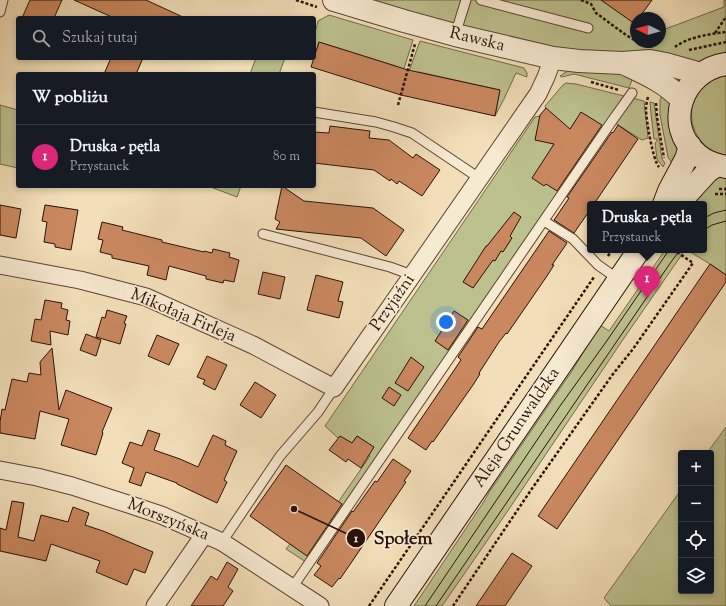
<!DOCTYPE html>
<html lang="pl">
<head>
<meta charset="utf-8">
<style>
	:root { --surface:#171b24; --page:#242831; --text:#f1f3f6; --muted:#9ea1a6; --line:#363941; --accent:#db2777 }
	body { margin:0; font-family:"Sorts Mill Goudy",serif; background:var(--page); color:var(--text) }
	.controls { position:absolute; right:12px; bottom:12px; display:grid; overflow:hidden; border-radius:4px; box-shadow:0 2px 6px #0003 }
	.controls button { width:36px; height:36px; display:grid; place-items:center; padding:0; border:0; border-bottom:1px solid var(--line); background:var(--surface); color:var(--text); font:20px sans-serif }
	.compass { position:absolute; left:630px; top:12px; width:36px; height:36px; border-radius:50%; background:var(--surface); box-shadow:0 2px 6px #0003; rotate:275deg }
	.you { position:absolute; left:446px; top:322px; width:14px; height:14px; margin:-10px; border:3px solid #fff; border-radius:50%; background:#1a73e8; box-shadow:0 0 0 6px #1a73e833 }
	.badge { display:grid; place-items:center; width:26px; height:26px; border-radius:50%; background:var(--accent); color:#fff; font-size:13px; font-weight:700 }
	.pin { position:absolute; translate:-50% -33px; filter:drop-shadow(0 1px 2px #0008) }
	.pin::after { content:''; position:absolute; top:21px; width:14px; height:12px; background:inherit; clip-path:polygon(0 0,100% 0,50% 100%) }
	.popup { position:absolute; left:587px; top:201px; width:120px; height:52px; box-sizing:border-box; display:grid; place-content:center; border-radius:4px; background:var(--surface); filter:drop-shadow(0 1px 3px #0005); font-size:13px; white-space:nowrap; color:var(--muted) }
	.popup b { font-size:15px; color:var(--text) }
	.popup::after { content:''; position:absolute; left:50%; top:100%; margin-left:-8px; border:8px solid transparent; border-top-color:var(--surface) }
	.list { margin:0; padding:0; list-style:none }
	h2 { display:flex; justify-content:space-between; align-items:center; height:52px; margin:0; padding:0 16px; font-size:17px }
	h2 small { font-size:13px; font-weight:400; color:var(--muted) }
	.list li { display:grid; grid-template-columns:26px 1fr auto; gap:12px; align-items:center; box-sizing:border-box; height:64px; padding:0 16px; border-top:1px solid var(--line) }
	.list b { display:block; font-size:15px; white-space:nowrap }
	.list p { margin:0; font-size:13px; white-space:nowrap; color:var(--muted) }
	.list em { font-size:13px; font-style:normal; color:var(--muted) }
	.icon { flex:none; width:22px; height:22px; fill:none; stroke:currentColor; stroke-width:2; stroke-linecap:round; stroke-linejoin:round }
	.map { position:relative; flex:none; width:726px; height:606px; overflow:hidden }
	.search { position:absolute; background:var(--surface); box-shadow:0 2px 6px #0003; left:16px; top:16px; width:300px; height:44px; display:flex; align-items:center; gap:10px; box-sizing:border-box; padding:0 14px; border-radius:4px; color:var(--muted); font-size:15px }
	.panel { position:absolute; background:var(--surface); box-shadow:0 2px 6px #0003; left:16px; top:72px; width:300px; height:116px; border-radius:4px }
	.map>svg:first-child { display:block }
	.green { fill:#bcc18e; stroke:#73694a }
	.building { fill:#ca885f; stroke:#2a1107 }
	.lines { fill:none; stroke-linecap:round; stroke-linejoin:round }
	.service-casing { stroke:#5c4434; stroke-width:11 }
	.minor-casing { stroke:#5c4434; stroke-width:19 }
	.tertiary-casing { stroke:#5c4434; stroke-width:24 }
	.secondary-casing { stroke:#2a1107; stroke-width:24 }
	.path { stroke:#2a1107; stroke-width:2.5; stroke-dasharray:3 2; stroke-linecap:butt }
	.service { stroke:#f7ead2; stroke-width:9 }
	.minor { stroke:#f7ead2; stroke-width:17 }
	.tertiary { stroke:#f7ead2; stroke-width:22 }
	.secondary { stroke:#f7ead2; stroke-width:22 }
	.tram { stroke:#2a1107; stroke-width:1 }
	.labels { text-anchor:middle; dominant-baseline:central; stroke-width:3.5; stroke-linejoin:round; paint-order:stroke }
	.street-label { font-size:17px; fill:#2a1107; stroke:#f7ead2 }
	.leader { fill:none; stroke:#2a1107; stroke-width:1.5 }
	.callout-dot { fill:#2a1107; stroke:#f7ead2; stroke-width:1.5 }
	.mark-label { font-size:12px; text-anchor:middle; font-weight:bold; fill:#fff }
	.callout-label { font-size:18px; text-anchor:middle; font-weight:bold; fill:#2a1107; stroke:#f7ead2; stroke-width:3.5; stroke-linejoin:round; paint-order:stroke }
</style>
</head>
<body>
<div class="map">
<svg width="726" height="606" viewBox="0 0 726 606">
	<rect width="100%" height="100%" fill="#f2dfb9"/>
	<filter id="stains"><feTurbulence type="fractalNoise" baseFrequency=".005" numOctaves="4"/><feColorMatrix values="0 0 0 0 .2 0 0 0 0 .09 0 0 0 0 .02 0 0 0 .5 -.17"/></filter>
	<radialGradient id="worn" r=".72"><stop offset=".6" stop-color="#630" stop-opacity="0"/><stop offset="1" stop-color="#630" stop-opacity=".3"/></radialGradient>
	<!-- green -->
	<g class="green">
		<path d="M366 0H601L636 24V42H660V31L724 7V0H726V57L701 63 542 47Z"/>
		<path d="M329 15 413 40 401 78 399 67 319 42 316 52C311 43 316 30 318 21Z"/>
		<path d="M420 41 524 68 527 73V77L516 73 504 99 495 116 500 90 419 72 408 74Z"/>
		<path d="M256 58H285L279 74H250Z"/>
		<path d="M568 71H603L632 76V80L629 88 574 74 562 77 560 76 563 74Z"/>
		<path d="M723 76H726V155C692 150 679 106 706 84 711 80 717 78 723 76Z"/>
		<path d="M566 83 576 84 644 101 648 138 642 140 612 121 309 564 286 549 290 544 303 553 370 456 367 454 372 446 357 436 352 443 340 436 338 438 325 426 535 117 540 116 546 109 545 106 563 85Z"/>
		<path d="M664 91 671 102 679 149 672 163 668 157 660 115V100Z"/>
		<path d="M650 102 654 103 662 159 665 163 663 167 657 159 655 143 657 141V139H654L651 114Z"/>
		<path d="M0 105 18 110V168L0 164Z"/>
		<path d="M726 174V275L710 264 687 250H704V204H686L705 181Z"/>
		<path d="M208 186H241L237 197Z"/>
		<path d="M665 250H685L622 341 507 512 442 606H414L483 503 490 491 572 371 600 325 609 331Z"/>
		<path d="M726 427V606H611L604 598 681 490V591H711V453H707Z"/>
	</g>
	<!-- building -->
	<g class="building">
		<path d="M30 0H62L54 18H22Z"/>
		<path d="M74 0H146L185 18H114Z"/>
		<path d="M601 0H652L639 18H636L635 24Z"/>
		<path d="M319 42 408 70 500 90 495 116 401 95 311 67Z"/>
		<path d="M111 58H143L136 74H104Z"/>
		<path d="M546 108 570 129 581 112 602 125 557 191 546 184 544 186 532 178 554 144 535 140 540 115Z"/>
		<path d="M618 125 638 139 594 204H590V210L574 233 554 220 569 198 567 197 612 132 613 133Z"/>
		<path d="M330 126 370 131 369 138 389 140 413 158 416 154 440 170 422 196 399 181 397 184 391 179 390 181 374 170 314 163V132L329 133Z"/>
		<path d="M282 186 304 201 373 208 404 230 386 256 361 238 276 229 280 222 275 219Z"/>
		<path d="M0 205 21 209 16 238 0 235Z"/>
		<path d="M45 205 78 210 71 250 55 247V244L44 242 47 222 42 221Z"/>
		<path d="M514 212 521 217 510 236 512 238 503 252 501 251 495 261 493 260 473 288 463 282 486 246H487Z"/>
		<path d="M102 222 123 227 122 230 162 240V242L204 252V251L212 253 213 249 230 253 229 257 239 260 234 282 224 280 223 283 206 279V276L169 266 166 280 147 275 149 266 112 258V255L100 252 103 240 98 239Z"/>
		<path d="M549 231 567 243 552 265H554L547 276 507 334 506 333 499 342 479 373 480 374 473 385 433 442 432 441 426 450 408 438 461 360 458 357 478 327 482 329Z"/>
		<path d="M710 264 726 275V282L557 529 538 516Z"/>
		<path d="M263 272 285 277 280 299 258 294Z"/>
		<path d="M316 275 343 282 338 301 343 302 339 318 307 310Z"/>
		<path d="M45 300 62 303 61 308 68 310 66 320 70 321 68 335 50 331 51 345 31 341 35 319 41 320Z"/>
		<path d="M107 310 127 316 124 323 126 324 120 344 96 337 102 317 105 318Z"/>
		<path d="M454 311 468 320 448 350 435 341Z"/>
		<path d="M86 334 101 340 96 356 80 350Z"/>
		<path d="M157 335 179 344 169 365 148 356Z"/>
		<path d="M52 348 59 410 66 390 112 408 102 432 103 433 96 455 61 445 69 419 40 411 35 439 0 433V422L2 409 5 410 12 379 27 382 29 373 41 375 40 362Z"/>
		<path d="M207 356 227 365 215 390 203 384 205 380 197 377Z"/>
		<path d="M411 357 424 367 408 391 395 383Z"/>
		<path d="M255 382 276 395 261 418 240 405Z"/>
		<path d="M389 387 401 395 394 406 382 398Z"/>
		<path d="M148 430 160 434 154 450 180 459 198 467 213 435 226 441 225 445 237 451 224 480 227 482 217 503 177 484V483L146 472 141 486 129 482 134 468 122 463 130 442 142 446Z"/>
		<path d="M340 436 352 443 357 436 374 447 361 468 348 459 346 462 329 450Z"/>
		<path d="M393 459 411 471 404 481 406 482 351 563 340 579 339 578 332 587 314 575 321 566 317 563 352 511 353 512 375 481 377 482Z"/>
		<path d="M286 465 342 504 307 556 250 516Z"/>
		<path d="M12 501 24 503 18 537 34 541 41 515 68 522 73 507 89 513 85 525 103 531 153 552 145 573 134 569 127 585 96 572 100 561 51 544 46 561 0 551V528L6 530Z"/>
		<path d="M512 553 532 566 505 606H476Z"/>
		<path d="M227 562 238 569 228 587 233 591 223 606H191L211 576 217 580Z"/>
	</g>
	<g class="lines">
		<defs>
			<g id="service">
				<path d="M481 0 588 28"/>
				<path d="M0 12 3 0"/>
				<path d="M455 35 466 0"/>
				<path d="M314 112 376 122 394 127 412 133 479 178"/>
				<path d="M544 221 573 239 598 265 618 279"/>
				<path d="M263 234 390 267 412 275"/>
				<path d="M222 542 280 456 318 412 334 388"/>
				<path d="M292 588 612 121 632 93"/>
			</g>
			<g id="minor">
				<path d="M0 265 80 280 146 297 253 345 334 388 538 94 546 77 553 58"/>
				<path d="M0 470 37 477 72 486 128 504 161 515 222 542 320 606"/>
				<path d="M155 606 204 535"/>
			</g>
			<g id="tertiary">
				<path d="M334 0 404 21 455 35 553 58 579 61 622 63 650 61 666 64 701 74"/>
				<path d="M623 63C644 73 666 82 682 100"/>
			</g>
			<g id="secondary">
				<path d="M726 64C682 70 662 126 698 155 706 162 716 165 726 167"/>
				<path d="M664 204 669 191 686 159 690 146"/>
				<path d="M678 204 708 171 717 165"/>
				<path d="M396 606 639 250"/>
			</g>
		</defs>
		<!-- service casing -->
		<use href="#service" class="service-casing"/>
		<!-- minor casing -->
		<use href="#minor" class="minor-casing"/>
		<!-- tertiary casing -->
		<use href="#tertiary" class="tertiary-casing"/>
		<!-- secondary casing -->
		<use href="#secondary" class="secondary-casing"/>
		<!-- path -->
		<g class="path">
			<path d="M296 0 317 7"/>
			<path d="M581 0 591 4 596 13 626 35 636 41"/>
			<path d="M715 33 726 17"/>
			<path d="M675 47C688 37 710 34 726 32"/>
			<path d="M689 50 726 42"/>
			<path d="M591 82 619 90"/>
			<path d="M648 97C647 101 646 105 646 109 646 119 653 161 659 167"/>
			<path d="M656 103 657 117 664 158"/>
			<path d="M398 105 415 44"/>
			<path d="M719 189H726"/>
			<path d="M715 194H726"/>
			<path d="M608 256 612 250"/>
			<path d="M369 606 594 277"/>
			<path d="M453 606 531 490 613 374 633 349 693 263 674 250"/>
		</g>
		<!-- service -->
		<use href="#service" class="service"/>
		<!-- minor -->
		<use href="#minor" class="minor"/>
		<!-- tertiary -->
		<use href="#tertiary" class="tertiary"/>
		<!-- secondary -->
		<use href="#secondary" class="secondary"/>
		<!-- tram -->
		<g class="tram">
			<path d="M704 218 714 213 726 210"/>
			<path d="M704 230 712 225 726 221"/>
			<path d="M425 606 560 406 606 342 669 250"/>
			<path d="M436 606 671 262 680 250"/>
		</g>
	</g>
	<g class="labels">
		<!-- street labels -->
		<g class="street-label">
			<text transform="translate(477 40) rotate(14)">Rawska</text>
			<text transform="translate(393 303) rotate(-55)">Przyjaźni</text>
			<text transform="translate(183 316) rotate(23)">Mikołaja Firleja</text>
			<text transform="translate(517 428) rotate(-56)">Aleja Grunwaldzka</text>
			<text transform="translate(168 520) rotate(22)">Morszyńska</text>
		</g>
	</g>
	<!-- callouts -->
	<path class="leader" d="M294 509L356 538"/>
	<g class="callout-dot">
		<circle cx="294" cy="509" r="4"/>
		<circle cx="356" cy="538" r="10"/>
	</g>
	<g class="mark-label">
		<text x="356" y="542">1</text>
	</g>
	<g class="callout-label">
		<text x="403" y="544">Społem</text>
	</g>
	<rect width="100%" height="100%" filter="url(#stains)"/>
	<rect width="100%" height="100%" fill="url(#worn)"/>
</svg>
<div class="controls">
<button>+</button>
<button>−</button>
<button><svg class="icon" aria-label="locate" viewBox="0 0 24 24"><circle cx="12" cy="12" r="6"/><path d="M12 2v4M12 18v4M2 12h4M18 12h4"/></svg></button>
<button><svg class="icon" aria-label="layers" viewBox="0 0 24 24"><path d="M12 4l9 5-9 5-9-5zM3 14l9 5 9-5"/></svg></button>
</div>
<svg class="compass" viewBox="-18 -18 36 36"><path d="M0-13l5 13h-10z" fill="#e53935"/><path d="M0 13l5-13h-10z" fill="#9ea1a6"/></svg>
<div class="you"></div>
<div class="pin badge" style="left:647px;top:299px">1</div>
<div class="popup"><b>Druska - pętla</b>Przystanek</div>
<div class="search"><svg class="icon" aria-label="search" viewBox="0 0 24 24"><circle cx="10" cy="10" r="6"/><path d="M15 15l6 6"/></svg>Szukaj tutaj</div>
<section class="panel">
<h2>W pobliżu<small></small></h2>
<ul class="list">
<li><span class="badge">1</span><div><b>Druska - pętla</b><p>Przystanek</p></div><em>80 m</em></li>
</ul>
</section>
</div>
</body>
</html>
